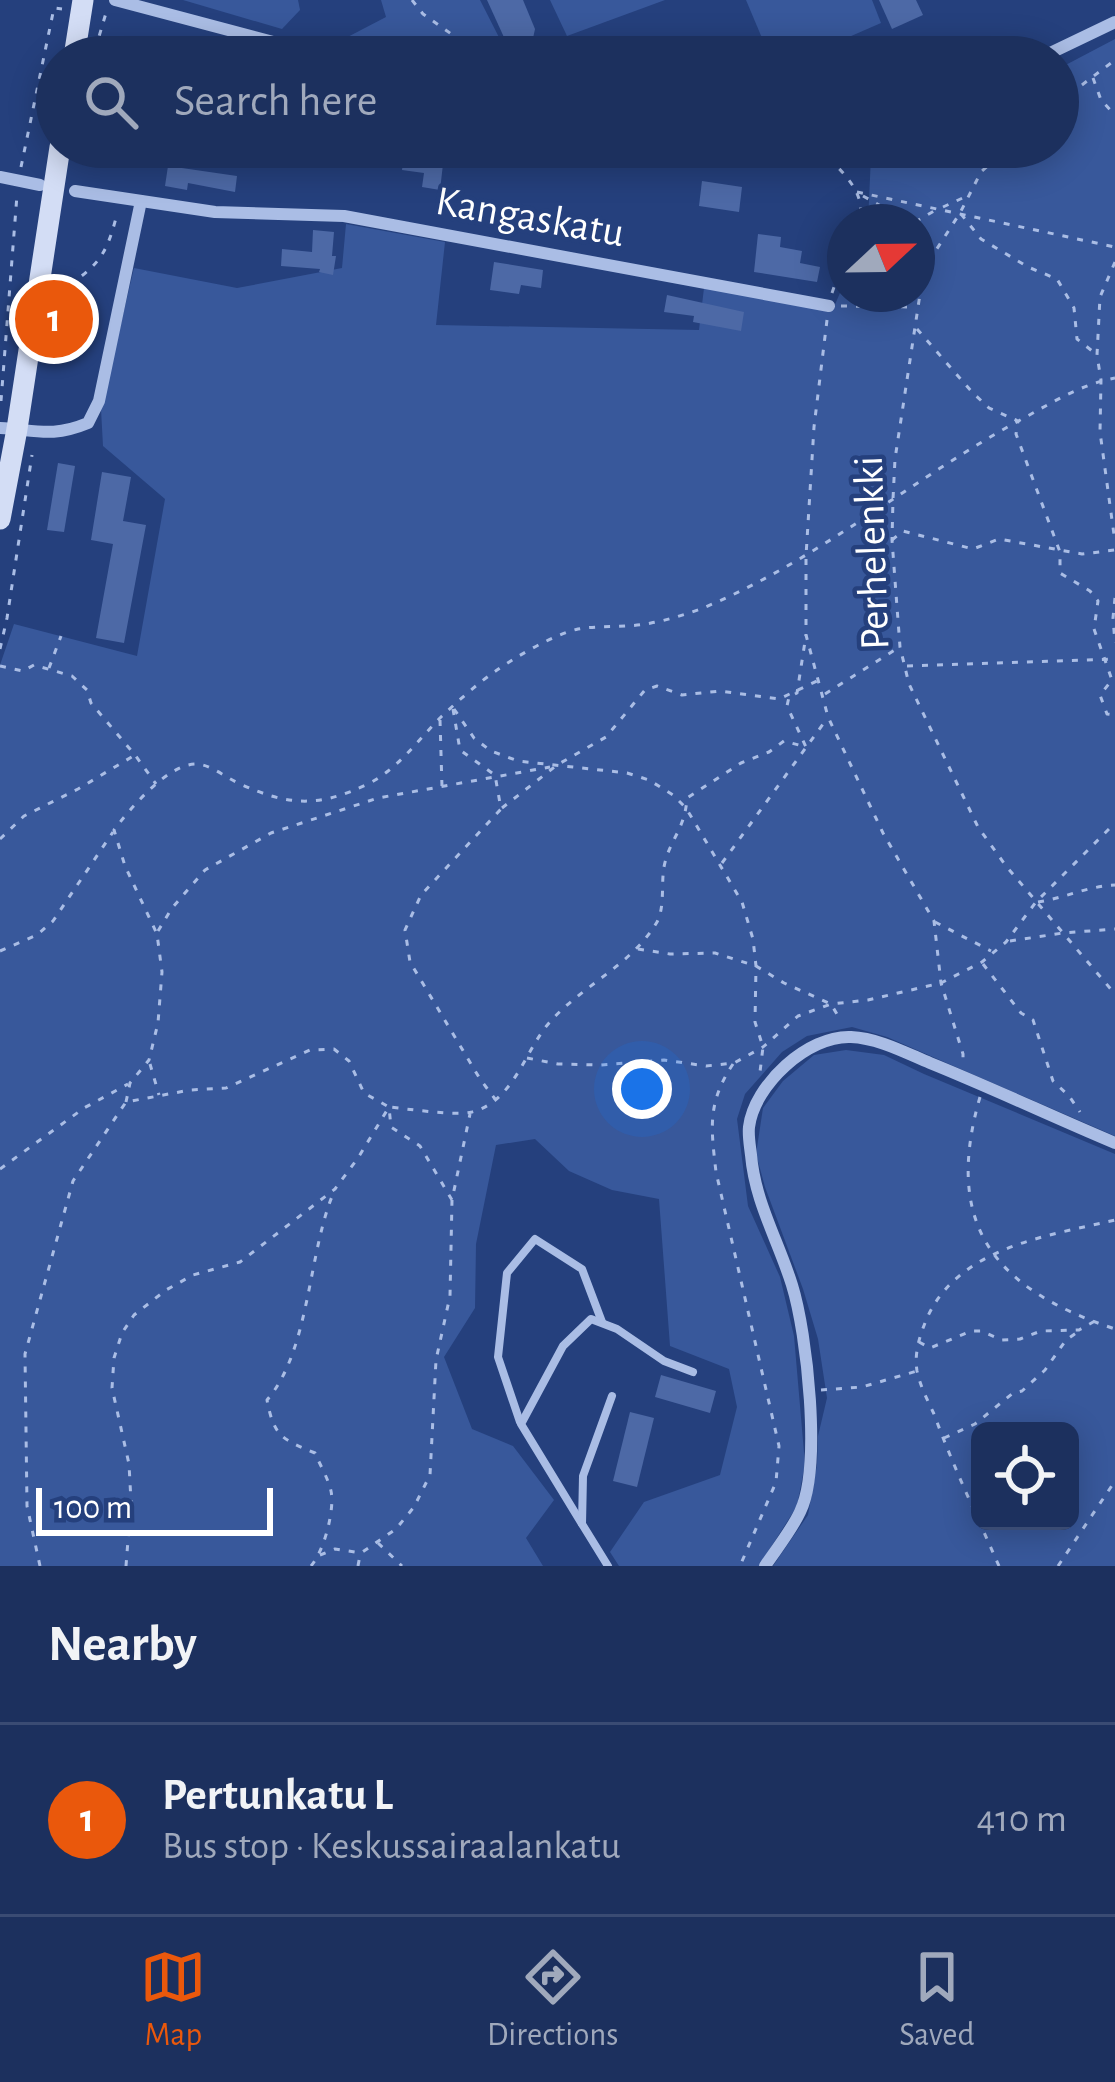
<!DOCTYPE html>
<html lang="en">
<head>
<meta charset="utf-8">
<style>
	:root { --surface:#1c305e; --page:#293c67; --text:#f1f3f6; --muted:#a0a9bc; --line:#3a4b73; --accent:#ea580c }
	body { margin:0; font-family:"Alegreya Sans",sans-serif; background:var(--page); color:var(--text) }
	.controls { position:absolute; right:36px; bottom:36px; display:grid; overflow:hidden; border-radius:18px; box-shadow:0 6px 30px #0003 }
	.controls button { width:108px; height:108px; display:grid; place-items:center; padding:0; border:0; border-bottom:3px solid var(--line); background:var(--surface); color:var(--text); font:60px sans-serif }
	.compass { position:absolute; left:827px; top:204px; width:108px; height:108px; border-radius:50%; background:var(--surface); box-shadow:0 6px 30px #0003; rotate:68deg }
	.scale { position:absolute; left:36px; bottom:30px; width:237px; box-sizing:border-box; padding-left:12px; border:6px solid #fff; border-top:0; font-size:33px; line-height:42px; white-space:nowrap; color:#fff; -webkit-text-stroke:9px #25407d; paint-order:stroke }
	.you { position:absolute; left:642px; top:1089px; width:42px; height:42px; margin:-30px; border:9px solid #fff; border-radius:50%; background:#1a73e8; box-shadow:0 0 0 18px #1a73e833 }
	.badge { display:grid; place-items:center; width:78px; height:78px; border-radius:50%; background:var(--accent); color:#fff; font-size:39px; font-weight:700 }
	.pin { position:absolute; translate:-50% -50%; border:6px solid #fff; box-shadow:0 3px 12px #0006 }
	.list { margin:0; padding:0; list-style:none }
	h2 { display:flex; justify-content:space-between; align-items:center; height:156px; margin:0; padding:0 48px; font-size:51px }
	h2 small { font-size:39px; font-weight:400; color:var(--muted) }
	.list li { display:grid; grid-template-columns:78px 1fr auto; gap:36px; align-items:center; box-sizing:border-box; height:192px; padding:0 48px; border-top:3px solid var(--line) }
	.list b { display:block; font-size:45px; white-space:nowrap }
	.list p { margin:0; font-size:39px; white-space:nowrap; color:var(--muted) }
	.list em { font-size:39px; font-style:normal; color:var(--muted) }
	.icon { flex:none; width:66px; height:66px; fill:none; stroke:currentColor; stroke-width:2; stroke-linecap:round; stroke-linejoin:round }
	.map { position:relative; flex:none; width:1115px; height:1566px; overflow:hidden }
	.search { position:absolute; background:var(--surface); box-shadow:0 6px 30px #0003; left:36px; right:36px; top:36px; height:132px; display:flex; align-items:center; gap:30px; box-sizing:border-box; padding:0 42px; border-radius:66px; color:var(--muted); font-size:45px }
	.sheet { height:348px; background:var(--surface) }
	nav { display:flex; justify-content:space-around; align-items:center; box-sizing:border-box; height:168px; border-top:3px solid var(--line); background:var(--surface); font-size:33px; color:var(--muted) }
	nav a { display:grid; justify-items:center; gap:6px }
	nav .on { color:var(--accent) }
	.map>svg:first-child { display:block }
	.green { fill:#38589b; fill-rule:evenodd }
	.building { fill:#4d69a6 }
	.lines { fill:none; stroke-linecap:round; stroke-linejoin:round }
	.path { stroke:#aabde5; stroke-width:3; stroke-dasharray:6 9; stroke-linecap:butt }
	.lane { stroke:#aabde5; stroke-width:8 }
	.street { stroke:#aabde5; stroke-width:12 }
	.secondary { stroke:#d3ddf5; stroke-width:21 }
	.labels { text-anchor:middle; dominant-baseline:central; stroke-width:9; stroke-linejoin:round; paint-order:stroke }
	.street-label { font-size:42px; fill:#fff; stroke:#25407d }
</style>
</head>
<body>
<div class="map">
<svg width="1115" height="1566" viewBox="0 0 1115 1566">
	<rect width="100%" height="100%" fill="#25407d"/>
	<!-- green -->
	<g class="green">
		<path d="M183 0H298L300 10 282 29Z"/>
		<path d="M381 0H480L509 57H372L337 52 338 42 386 17Z"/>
		<path d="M550 0H665L567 36Z"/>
		<path d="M746 0H872L881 23 803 57H770Z"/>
		<path d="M1115 39V1136L887 1037 852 1027 807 1036 782 1052 745 1094 737 1119 748 1206 780 1277 794 1336 805 1464 797 1506 759 1566H619L610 1552 644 1502 720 1475 737 1407 729 1369 670 1346 659 1199 612 1190 569 1171 535 1139 496 1145 476 1244 475 1308 444 1357 472 1429 513 1446 554 1500 526 1538 543 1566H0V665L14 624 137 656 165 499 103 446 101 409 134 268 237 288 342 268 346 224 445 242 436 325 699 330 704 288 834 307 845 281V294H917V222H868L871 156 892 147H1058V69Z"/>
		<path d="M846 1050 884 1055 924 1074 1115 1154V1566H773L808 1515 817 1465 818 1436 827 1398 818 1339 803 1289 765 1187 756 1154 763 1108 783 1081 814 1055ZM980 1431H1070V1521H980Z"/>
	</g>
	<!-- building -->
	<g class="building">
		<path d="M487 0H523L535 29 529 57H513Z"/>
		<path d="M879 0H916L923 15 892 29Z"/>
		<path d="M405 147H445L440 190 422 187 424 173 402 170Z"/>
		<path d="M168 166 237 176 235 192 188 183 187 190 165 186Z"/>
		<path d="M702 181 742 187 739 212 699 206Z"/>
		<path d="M313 230 334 232 332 256H336L333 275 319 272 320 269 281 266 282 249 312 252Z"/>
		<path d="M758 234 781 237 780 247 802 251 800 263 820 267 817 282 754 272Z"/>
		<path d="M494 262 543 270 541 288 521 285 519 294 490 290Z"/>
		<path d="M667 295 744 312 741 331 693 322 694 316 664 312Z"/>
		<path d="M58 463 75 466 64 532 47 530Z"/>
		<path d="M102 472 131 477 123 521 146 525 124 643 96 638 113 544 91 540Z"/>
		<path d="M661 1375 716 1391 710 1413 655 1397Z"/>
		<path d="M630 1412 654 1418 637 1487 613 1481Z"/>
	</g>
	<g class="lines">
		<!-- path -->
		<g class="path">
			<path d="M412 0 423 14 484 57"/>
			<path d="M95 50 106 13"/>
			<path d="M342 51 365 57"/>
			<path d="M1093 78 1101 100 1115 115"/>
			<path d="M1058 103 1115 60"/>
			<path d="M1009 147 981 172 960 213 929 261 922 281 895 459 893 499 892 540 900 647 909 684 978 827 1006 866 1115 994"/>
			<path d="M829 158C846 176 867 195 859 222"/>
			<path d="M21 167 54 8 62 9"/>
			<path d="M857 192 1115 247"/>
			<path d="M863 196 890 211 901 222"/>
			<path d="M943 207 967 196"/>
			<path d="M961 214 981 239 1028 267 1057 279 1074 308 1077 339 1096 354"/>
			<path d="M915 222 934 211"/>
			<path d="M917 237 929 261"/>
			<path d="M1115 262 1100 297 1097 355 1101 380 1100 432 1115 542"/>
			<path d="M832 293 845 255"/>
			<path d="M58 294C96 265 105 262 117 214"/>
			<path d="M841 306 916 307"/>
			<path d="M827 320 814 427 806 556V635L828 717 883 833 934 921 941 983 963 1054V1063"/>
			<path d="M917 329 972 392 989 408 1018 421 1016 434 1060 552V573L1090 591 1098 601 1094 629 1112 680 1100 695 1107 714 1115 715"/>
			<path d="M1 401 17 195"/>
			<path d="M892 540 903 531 973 549 999 539 1082 554 1115 550"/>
			<path d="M1115 598 1113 618 1115 643"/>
			<path d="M0 649 7 618 32 455"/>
			<path d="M0 666 23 671 34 665 72 676 87 690 91 703 135 755 156 784"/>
			<path d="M907 666 1115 659"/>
			<path d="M49 668 61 636"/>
			<path d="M825 694 898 648"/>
			<path d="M453 709 460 750 495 775 501 809 421 895 405 930 410 962 480 1079 495 1099"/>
			<path d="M454 709 474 738 491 751 518 761 627 773 649 780 673 795 686 808 742 902 753 939 756 966 755 1022 763 1047 760 1072"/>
			<path d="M440 720 442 787"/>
			<path d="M502 808 557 765 606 737 645 690 657 686 682 695 720 691 779 699 817 681"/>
			<path d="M0 839 24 816 78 789 135 755"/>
			<path d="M722 863 826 720"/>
			<path d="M1038 902C1065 898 1088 886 1115 885"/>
			<path d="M935 922 991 951"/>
			<path d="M158 931 172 908 205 870 271 833 378 798 550 767"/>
			<path d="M1010 941 1063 933 1115 929"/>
			<path d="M638 949 670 954 715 953 756 966 784 983 831 1004 841 1021"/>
			<path d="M0 951 37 935 53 921 113 832"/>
			<path d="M983 964 1021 1013 1033 1020 1053 1081 1069 1096 1080 1112"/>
			<path d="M527 1058 558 1064 600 1065 664 1060 706 1066 734 1063 763 1047 798 1016 831 1004 868 1000 941 983 982 962 1006 942 1036 902 1115 823"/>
			<path d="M150 1064 159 1095"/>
			<path d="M733 1064C707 1103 711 1128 716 1172L779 1446 776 1482 740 1566"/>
			<path d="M980 1097C943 1225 994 1289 1115 1329"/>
			<path d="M126 1102 130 1083 149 1060 158 1023 162 972 157 934 125 866 114 830C130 809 168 763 197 764 211 765 225 777 238 783 288 806 318 808 368 784 399 768 417 741 441 717 458 701 478 683 497 670 517 656 555 634 578 629 602 625 627 628 651 623 668 620 687 614 703 608 819 560 914 477 1024 418 1053 402 1082 384 1115 378"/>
			<path d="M0 1169 84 1108 128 1084"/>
			<path d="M919 1342 930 1348 971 1331H981L1002 1340 1020 1339 1041 1331 1079 1330 1095 1321"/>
			<path d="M821 1390 862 1387 917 1371"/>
			<path d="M944 1438 975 1424 1013 1393 1022 1391 1045 1370 1066 1340 1079 1331"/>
			<path d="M378 1543 402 1566"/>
			<path d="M320 1555 335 1549 361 1553 396 1529 414 1507 430 1475 436 1360 450 1296 452 1200 470 1114"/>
			<path d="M40 1566 27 1506 25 1354 73 1181 126 1102 190 1090 226 1088 310 1050 334 1049 349 1061 364 1093 389 1107 391 1127 420 1146 452 1200"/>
			<path d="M126 1566 131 1501 129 1464 112 1388 114 1358 122 1333 134 1315 166 1290 193 1275 240 1262 335 1189 358 1158 389 1107C408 1109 455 1116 472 1112 514 1101 524 1052 549 1023 581 986 632 965 657 922 665 907 661 884 664 867 669 840 685 830 687 798L741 763 769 752 784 741 806 747 787 706 789 697 797 693 806 635"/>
			<path d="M311 1566C324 1551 335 1510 331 1491 328 1478 320 1465 315 1453 282 1439 274 1437 267 1400 310 1350 308 1254 333 1194"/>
			<path d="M358 1566 360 1555"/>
			<path d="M999 1566C977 1516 953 1466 934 1414 928 1401 920 1386 917 1371 914 1352 920 1335 927 1318 959 1247 1047 1236 1115 1220"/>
			<path d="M1058 1566 1115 1481"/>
		</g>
		<!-- lane -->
		<g class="lane">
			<path d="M520 1422 498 1357 507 1273 535 1239 582 1269 602 1322"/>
			<path d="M582 1524 521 1424 563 1346 591 1319 617 1329 664 1361 693 1372"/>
			<path d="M608 1566 582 1524 583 1476 612 1396"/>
		</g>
		<!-- street -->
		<g class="street">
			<path d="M115 0 330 57"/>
			<path d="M1042 57 1115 22"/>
			<path d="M766 147 783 150 823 147"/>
			<path d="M0 177 40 185"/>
			<path d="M75 191 215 212 344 216 829 306"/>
			<path d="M0 428C36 430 52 438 88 423L99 401 141 201"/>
			<path d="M765 1566C777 1548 791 1531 800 1512 822 1467 807 1333 792 1285 778 1240 755 1202 751 1155 750 1146 748 1136 749 1127 754 1085 808 1035 851 1037 878 1038 906 1053 930 1063 992 1088 1053 1117 1115 1143"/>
		</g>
		<!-- secondary -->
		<g class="secondary">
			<path d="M74 57 83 0"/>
			<path d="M0 519 17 429 60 147"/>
		</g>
	</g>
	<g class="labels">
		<!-- street labels -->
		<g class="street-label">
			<text transform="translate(530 217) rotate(10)">Kangaskatu</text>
			<text transform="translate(872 553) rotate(-92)">Perhelenkki</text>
		</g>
	</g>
</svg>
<div class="controls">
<button><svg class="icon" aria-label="locate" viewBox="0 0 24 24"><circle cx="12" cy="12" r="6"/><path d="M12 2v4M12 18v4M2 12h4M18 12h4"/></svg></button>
</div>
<svg class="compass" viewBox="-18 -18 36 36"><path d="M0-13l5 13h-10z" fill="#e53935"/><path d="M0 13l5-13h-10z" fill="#a0a9bc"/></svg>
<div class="scale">100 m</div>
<div class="you"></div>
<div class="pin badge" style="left:54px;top:319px">1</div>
<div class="search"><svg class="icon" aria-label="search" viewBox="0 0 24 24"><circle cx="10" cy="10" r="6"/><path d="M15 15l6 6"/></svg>Search here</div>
</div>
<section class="sheet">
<h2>Nearby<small></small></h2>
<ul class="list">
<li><span class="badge">1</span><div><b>Pertunkatu L</b><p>Bus stop · Keskussairaalankatu</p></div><em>410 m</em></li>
</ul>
</section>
<nav>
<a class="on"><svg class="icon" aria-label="map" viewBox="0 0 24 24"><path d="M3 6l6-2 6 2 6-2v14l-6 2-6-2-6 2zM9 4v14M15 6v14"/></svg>Map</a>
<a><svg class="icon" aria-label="directions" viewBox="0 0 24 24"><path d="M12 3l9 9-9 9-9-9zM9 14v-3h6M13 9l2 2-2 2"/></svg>Directions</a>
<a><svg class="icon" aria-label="saved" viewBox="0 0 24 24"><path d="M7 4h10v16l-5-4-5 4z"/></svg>Saved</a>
</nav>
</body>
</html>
